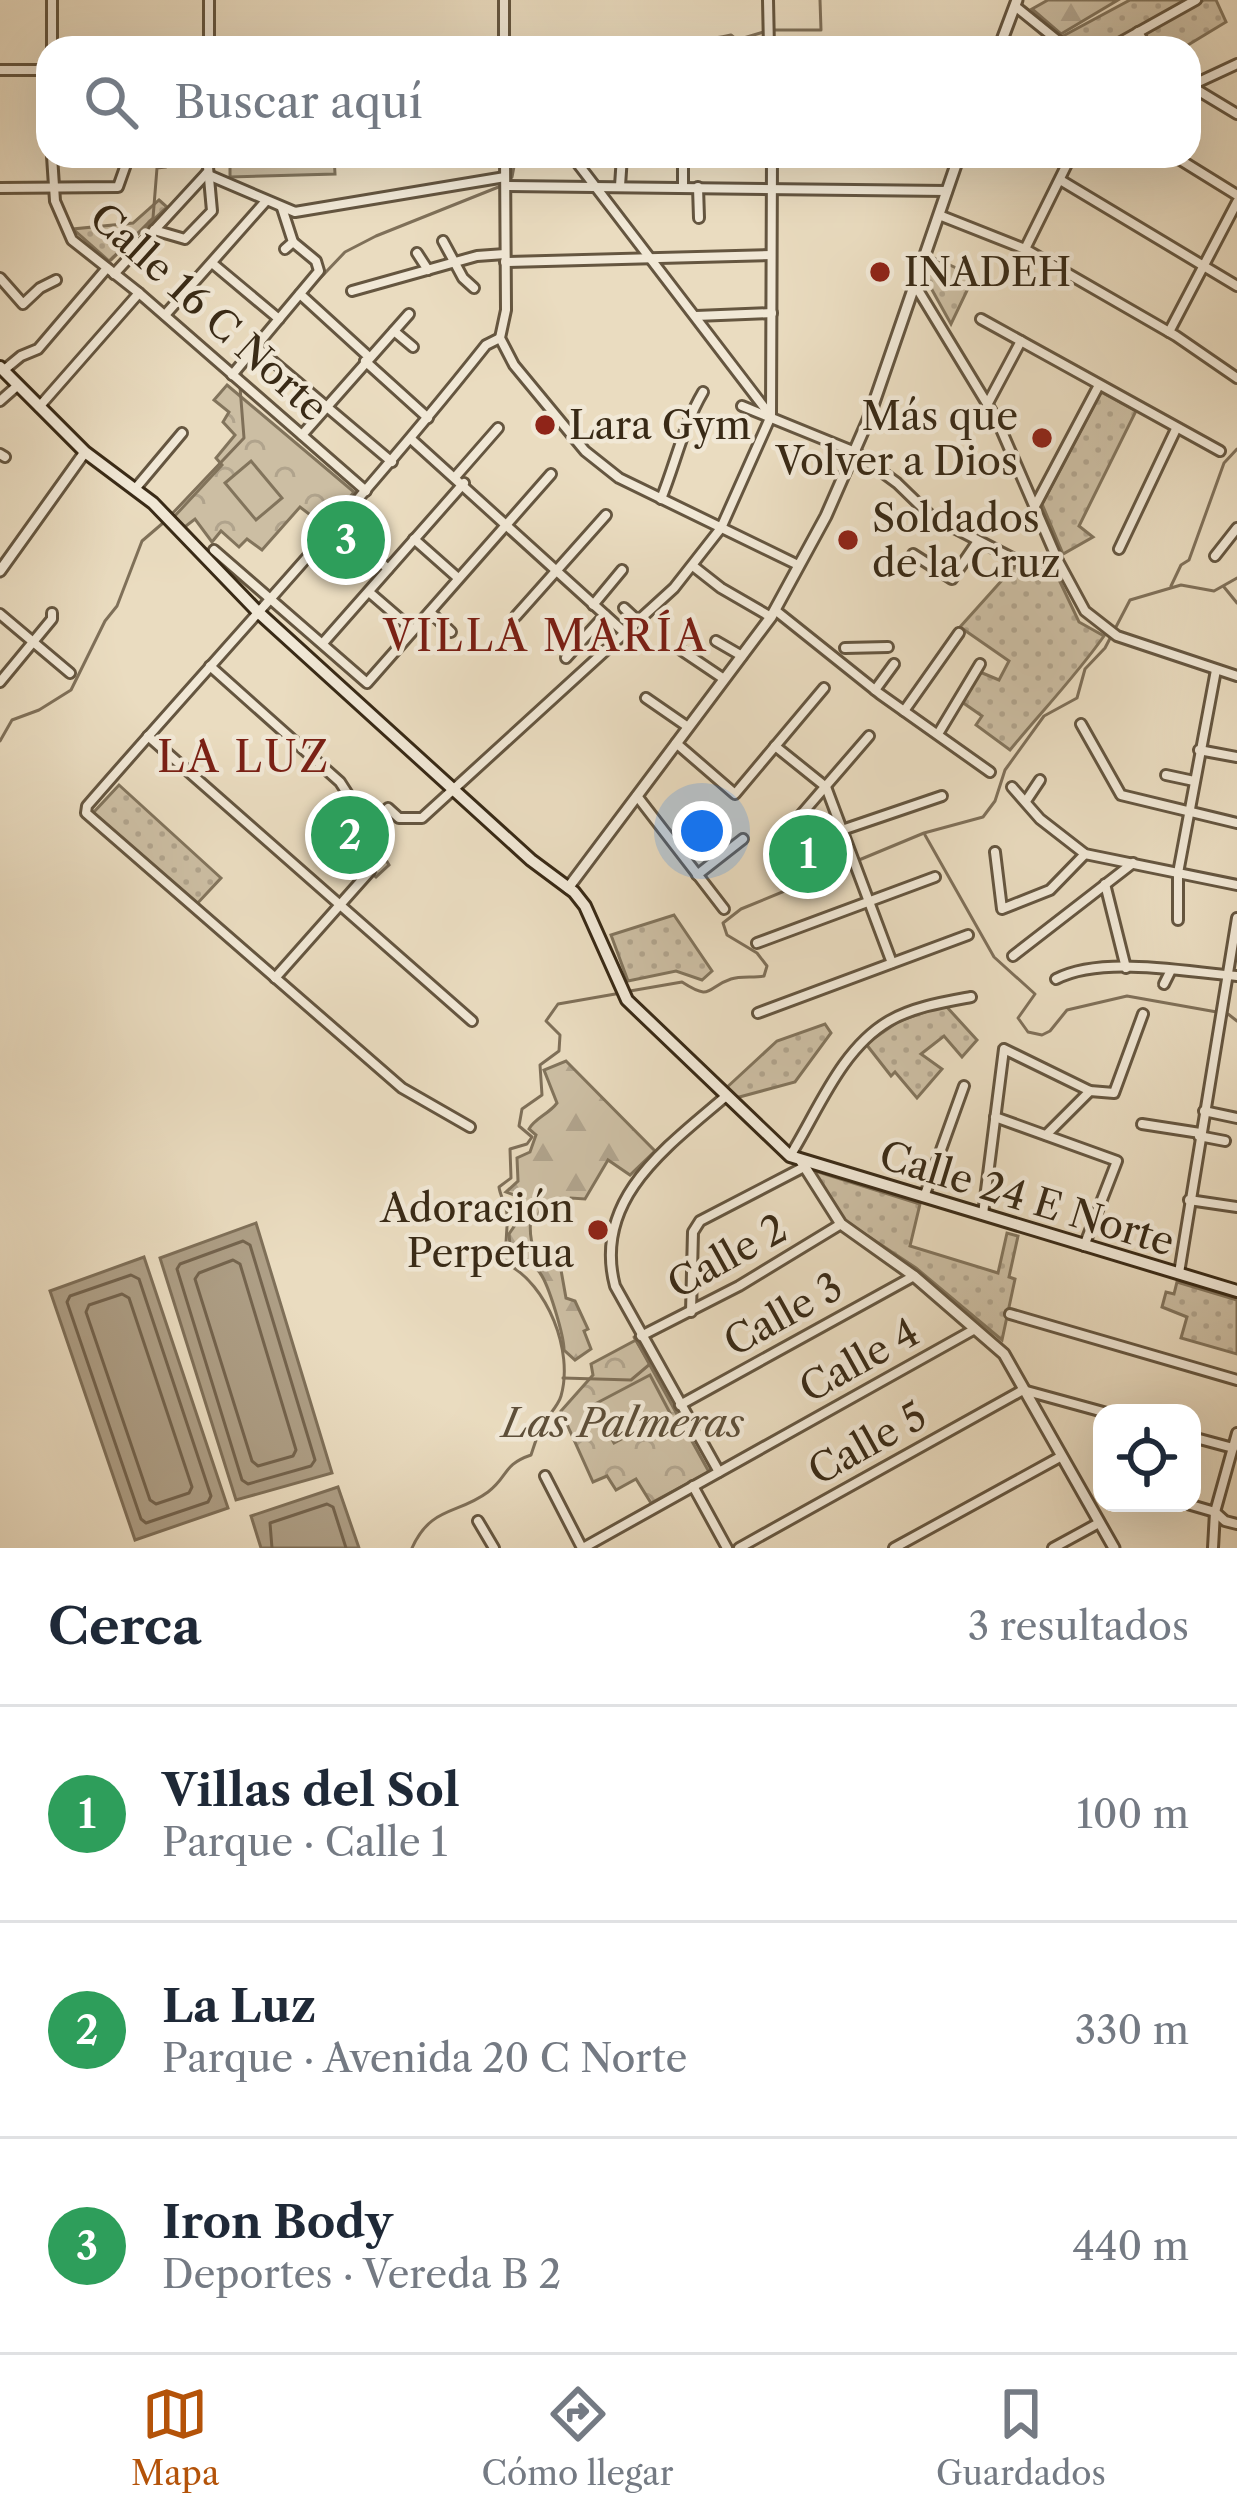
<!DOCTYPE html>
<html lang="es">
<head>
<meta charset="utf-8">
<style>
	:root { --surface:#fff; --page:#f6f6f7; --text:#1f2937; --muted:#747a83; --line:#e0e1e3; --accent:#b45309 }
	body { margin:0; font-family:"Libre Caslon Text",serif; background:var(--page); color:var(--text) }
	.controls { position:absolute; right:36px; bottom:36px; display:grid; overflow:hidden; border-radius:24px; box-shadow:0 12px 48px #0002 }
	.controls button { width:108px; height:108px; display:grid; place-items:center; padding:0; border:0; border-bottom:3px solid var(--line); background:var(--surface); color:var(--text); font:60px sans-serif }
	.you { position:absolute; left:702px; top:831px; width:42px; height:42px; margin:-30px; border:9px solid #fff; border-radius:50%; background:#1a73e8; box-shadow:0 0 0 18px #1a73e833 }
	.badge { display:grid; place-items:center; width:78px; height:78px; border-radius:50%; background:var(--accent); color:#fff; font-size:39px; font-weight:700 }
	.pin { position:absolute; translate:-50% -50%; border:6px solid #fff; box-shadow:0 3px 12px #0006 }
	.list { margin:0; padding:0; list-style:none }
	h2 { display:flex; justify-content:space-between; align-items:center; height:156px; margin:0; padding:0 48px; font-size:51px }
	h2 small { font-size:39px; font-weight:400; color:var(--muted) }
	.list li { display:grid; grid-template-columns:78px 1fr auto; gap:36px; align-items:center; box-sizing:border-box; height:216px; padding:0 48px; border-top:3px solid var(--line) }
	.list b { display:block; font-size:45px; white-space:nowrap }
	.list p { margin:0; font-size:39px; white-space:nowrap; color:var(--muted) }
	.list em { font-size:39px; font-style:normal; color:var(--muted) }
	.icon { flex:none; width:66px; height:66px; fill:none; stroke:currentColor; stroke-width:2; stroke-linecap:round; stroke-linejoin:round }
	.map { position:relative; flex:none; width:1237px; height:1548px; overflow:hidden }
	.search { position:absolute; background:var(--surface); box-shadow:0 12px 48px #0002; left:36px; right:36px; top:36px; height:132px; display:flex; align-items:center; gap:30px; box-sizing:border-box; padding:0 42px; border-radius:36px; color:var(--muted); font-size:45px }
	.sheet { height:804px; background:var(--surface) }
	nav { display:flex; justify-content:space-around; align-items:center; box-sizing:border-box; height:168px; border-top:3px solid var(--line); background:var(--surface); font-size:33px; color:var(--muted) }
	nav a { display:grid; justify-items:center; gap:6px }
	nav .on { color:var(--accent) }
	.map>svg:first-child { display:block }
	.grass { fill:url(#grass-dots); stroke:#82745c; stroke-width:3 }
	.forest { fill:url(#forest-firs); stroke:#82745c; stroke-width:3 }
	.park { fill:url(#park-crowns); stroke:#82745c; stroke-width:3 }
	.pitch { fill:#ccbea3; stroke:#82745c; stroke-width:3 }
	.water { fill:#ae9f86; stroke:#7f7059; stroke-width:3 }
	.lines { fill:none; stroke-linecap:round; stroke-linejoin:round }
	.shore { stroke:#74644e; stroke-width:3 }
	.stream { stroke:#7f7059; stroke-width:3 }
	.minor-casing { stroke:#655640; stroke-width:14 }
	.tertiary-casing { stroke:#655640; stroke-width:15 }
	.secondary-casing { stroke:#392a16; stroke-width:16 }
	.minor { stroke:#f1e8d6; stroke-width:8 }
	.tertiary { stroke:#f1e8d6; stroke-width:9 }
	.secondary { stroke:#f1e8d6; stroke-width:10 }
	.poi-dot { fill:#8f2418; stroke:#f1e8d6; stroke-width:4.5 }
	.labels { text-anchor:middle; dominant-baseline:central; stroke-width:9; stroke-linejoin:round; paint-order:stroke }
	.poi-label { font-size:39px; fill:#392a16; stroke:#f1e8d6; text-anchor:start }
	.street-label { font-size:39px; fill:#392a16; stroke:#f1e8d6 }
	.park-label { font-size:39px; font-style:italic; fill:#5e4f39; stroke:#f1e8d6 }
	.neighbourhood-label { font-size:42px; letter-spacing:3px; fill:#7a1f14; stroke:#f1e8d6 }
</style>
</head>
<body>
<div class="map">
<svg width="1237" height="1548" viewBox="0 0 1237 1548">
	<defs>
		<pattern id="grass-dots" width="8" height="8" patternUnits="userSpaceOnUse" patternTransform="scale(3)"><rect width="8" height="8" fill="#ccbea3"/><path d="M2 2h.1M6 6h.1" fill="none" stroke="#b0a38c" stroke-width="1.8" stroke-linecap="round"/></pattern>
		<pattern id="forest-firs" width="22" height="20" patternUnits="userSpaceOnUse" patternTransform="scale(3)"><rect width="22" height="20" fill="#ccbea3"/><path d="M5 1l3.5 6h-7zM16 11l3.5 6h-7z" fill="#b0a38c"/></pattern>
		<pattern id="park-crowns" width="20" height="18" patternUnits="userSpaceOnUse" patternTransform="scale(3)"><rect width="20" height="18" fill="#ccbea3"/><path d="M2 6a3 3 0 1 1 6 0M12 15a3 3 0 1 1 6 0" fill="none" stroke="#b0a38c"/></pattern>
	</defs>
	<rect width="100%" height="100%" fill="#eadcc0"/>
	<filter id="stains"><feTurbulence type="fractalNoise" baseFrequency=".00167" numOctaves="4"/><feColorMatrix values="0 0 0 0 .2 0 0 0 0 .09 0 0 0 0 .02 0 0 0 .5 -.17"/></filter>
	<radialGradient id="worn" r=".72"><stop offset=".6" stop-color="#630" stop-opacity="0"/><stop offset="1" stop-color="#630" stop-opacity=".3"/></radialGradient>
	<!-- grass -->
	<g class="grass">
		<path d="M1130 0H1188L1100 48H1076L1063 36Z"/>
		<path d="M1204 0H1216L1226 22 1183 48H1150L1143 34Z"/>
		<path d="M159 200 167 207 109 261 73 229 133 223Z"/>
		<path d="M932 257 974 276 951 324 926 279Z"/>
		<path d="M1101 392 1136 411 1079 526 1093 537 1063 554 1042 504Z"/>
		<path d="M1053 567 1079 622 1104 636C1075 677 1042 711 1010 750L976 725 982 716 962 702 980 672 999 680 1009 661 960 627 1013 568Z"/>
		<path d="M119 785 221 878 195 906 93 813Z"/>
		<path d="M674 915 712 971 702 980 676 971 628 981 611 935Z"/>
		<path d="M945 1005 977 1040 962 1057 944 1036 921 1054 942 1069 917 1098 895 1072 891 1076 866 1044 899 1021Z"/>
		<path d="M825 1024 831 1033 795 1082 732 1099 724 1090 777 1041Z"/>
		<path d="M809 1169 920 1204 910 1246 998 1273 1007 1233 1018 1236 1009 1277 1015 1279 1002 1340 916 1268 842 1219Z"/>
		<path d="M1177 1282 1237 1300V1354L1181 1338 1187 1317 1162 1307 1166 1292 1174 1294Z"/>
	</g>
	<!-- forest -->
	<g class="forest">
		<path d="M1048 0H1118L1061 34 1032 9Z"/>
		<path d="M566 1061 655 1151 630 1175 608 1160 585 1199 571 1198 565 1221 531 1217C528 1241 534 1265 561 1270L566 1298 575 1301 588 1329 584 1331 591 1349 575 1360 564 1350C564 1336 549 1285 540 1273 533 1263 519 1254 510 1245L509 1234 526 1209 522 1198 506 1192 518 1181 517 1158 530 1152 536 1135 529 1129C535 1118 549 1114 557 1103L544 1070Z"/>
	</g>
	<!-- park -->
	<g class="park">
		<path d="M227 385 354 492 326 527 300 507 262 550 247 539 239 547 221 531 212 542 195 519 182 529 172 519 222 465 216 458 235 435 223 422 229 412 214 400Z"/>
		<path d="M342 793 350 799 389 865 376 877 315 824Z"/>
		<path d="M809 817 820 851 839 846 845 861 783 889 772 856Z"/>
		<path d="M636 1340 709 1472 651 1503 636 1479 616 1490 607 1476 593 1482 561 1411 593 1375 591 1364Z"/>
	</g>
	<!-- pitch -->
	<g class="pitch">
		<path d="M230 156H334L335 174 230 177Z"/>
		<path d="M251 461 282 498 256 520 225 483Z"/>
		<path d="M650 1375 670 1413 614 1443 593 1405Z"/>
	</g>
	<!-- water -->
	<g class="water">
		<path d="M256 1223 332 1473 236 1500 160 1258Z"/>
		<path d="M144 1257 228 1508 135 1540 50 1291Z"/>
		<path d="M338 1487 359 1548H261L251 1516Z"/>
	</g>
	<g class="lines">
		<!-- shore -->
		<g class="shore">
			<path d="M243 1241 250 1245 315 1460 311 1466 248 1484 242 1480 177 1269 180 1264Z"/>
			<path d="M233 1260 240 1264 296 1450 293 1456 258 1466 252 1461 195 1279 199 1273Z"/>
			<path d="M131 1275 139 1279 211 1496 208 1502 146 1523 141 1519 67 1302 70 1296Z"/>
			<path d="M122 1294 129 1298 192 1487 189 1493 156 1504 150 1500 86 1312 89 1305Z"/>
			<path d="M272 1548 270 1523 327 1504 333 1507 346 1548"/>
		</g>
		<!-- stream -->
		<g class="stream">
			<path d="M770 30H821L820 0"/>
			<path d="M561 48C609 25 677 49 731 35L737 40 767 31"/>
			<path d="M111 260 153 218 157 168 166 167 169 156"/>
			<path d="M306 293 345 252 376 236 501 186 512 177 516 156"/>
			<path d="M73 303 101 269"/>
			<path d="M241 378V370L300 301"/>
			<path d="M170 516 244 438 240 387"/>
			<path d="M1171 586 1181 565 1189 560 1224 463 1237 449"/>
			<path d="M1224 587 1237 603"/>
			<path d="M0 741 12 720 39 710 71 690 105 621 117 606 142 541 163 523"/>
			<path d="M925 835 994 957 1035 994 1018 1018 1028 1032 1042 1035 1050 1031 1067 1010 1127 996 1228 1014 1237 1021"/>
			<path d="M859 860 924 833 983 817 995 801 1005 770 1044 716 1077 698 1085 669 1105 648 1130 600 1181 585 1214 591 1237 578"/>
			<path d="M630 991 682 982C713 1002 706 987 731 979 741 976 754 978 764 976L767 966 757 953 727 935 723 923 741 909 850 864"/>
			<path d="M563 1378 631 1380 650 1364 634 1337"/>
			<path d="M412 1548C431 1506 457 1515 488 1492 509 1476 502 1465 531 1455 534 1446 537 1436 541 1428 546 1417 558 1407 561 1396 574 1351 547 1284 507 1264 503 1245 510 1223 506 1208 504 1201 500 1195 499 1187L511 1178 510 1149 527 1144 532 1137 519 1126 522 1109 542 1095 540 1065 559 1051 560 1035 546 1021 558 1004 621 993"/>
		</g>
		<defs>
			<g id="minor">
				<path d="M504 0V48"/>
				<path d="M768 0 769 48"/>
				<path d="M1015 6 1067 48"/>
				<path d="M1138 32 1147 48"/>
				<path d="M52 48V0"/>
				<path d="M209 48V0"/>
				<path d="M590 48V46"/>
				<path d="M1110 48 1196 0"/>
				<path d="M0 70H48"/>
				<path d="M1189 85 1237 114"/>
				<path d="M1192 85 1237 64"/>
				<path d="M52 156 55 201 72 240 139 293 366 491"/>
				<path d="M505 156 506 310 500 338 514 365 585 451 619 478 798 565"/>
				<path d="M572 156 770 415"/>
				<path d="M1174 156 1237 195"/>
				<path d="M683 160V187"/>
				<path d="M206 174 295 212 505 177"/>
				<path d="M1062 181 1237 286"/>
				<path d="M506 186 947 191"/>
				<path d="M620 186 622 156"/>
				<path d="M698 187 699 218"/>
				<path d="M0 188 118 187 129 156"/>
				<path d="M282 208 293 242 285 249"/>
				<path d="M939 215 1025 249 1176 336 1237 378"/>
				<path d="M154 230 185 239 212 211 207 156"/>
				<path d="M443 241 463 278 474 288"/>
				<path d="M1025 249 1071 156"/>
				<path d="M417 253 428 270"/>
				<path d="M505 262 771 255"/>
				<path d="M212 263 279 319"/>
				<path d="M114 274 206 174"/>
				<path d="M0 278 23 304 40 288 56 280"/>
				<path d="M915 285 997 420 1058 561 1085 611 1117 636 1237 676"/>
				<path d="M352 291 477 256 505 254"/>
				<path d="M300 294 369 357"/>
				<path d="M165 315 266 201"/>
				<path d="M696 316 772 313"/>
				<path d="M981 319 1220 451"/>
				<path d="M394 331 413 347"/>
				<path d="M1169 332 1237 202"/>
				<path d="M256 347 392 462"/>
				<path d="M365 361 428 418"/>
				<path d="M4 370 21 356 38 349 107 268"/>
				<path d="M232 375 319 271 316 261 293 242"/>
				<path d="M0 401 17 386"/>
				<path d="M988 403 1021 341"/>
				<path d="M742 406 855 452 897 483 931 516 1018 561H1058"/>
				<path d="M39 407 139 293"/>
				<path d="M302 435 409 314"/>
				<path d="M411 439 625 633"/>
				<path d="M0 454 5 457"/>
				<path d="M456 476 498 428"/>
				<path d="M135 489 182 433"/>
				<path d="M661 499C676 462 683 426 703 392"/>
				<path d="M1035 506 1099 385"/>
				<path d="M337 522 388 569"/>
				<path d="M414 539 458 578"/>
				<path d="M1119 549 1176 429"/>
				<path d="M214 550 367 683 551 474"/>
				<path d="M913 554 952 579 978 541"/>
				<path d="M1215 556 1237 528"/>
				<path d="M693 566 721 588 771 617"/>
				<path d="M369 592 413 630"/>
				<path d="M593 605 622 570"/>
				<path d="M624 608 638 621"/>
				<path d="M775 610 880 694 990 772"/>
				<path d="M430 612 451 632"/>
				<path d="M0 614 70 673"/>
				<path d="M516 616 606 515"/>
				<path d="M716 641 742 656"/>
				<path d="M323 643 464 483"/>
				<path d="M845 648 888 647"/>
				<path d="M681 650 724 679"/>
				<path d="M566 658 605 615"/>
				<path d="M210 666 340 782 356 807"/>
				<path d="M0 682 52 619V613"/>
				<path d="M875 690 894 664"/>
				<path d="M646 698 688 727"/>
				<path d="M904 711 959 633"/>
				<path d="M1081 724 1121 795 1237 823"/>
				<path d="M938 734 980 664"/>
				<path d="M148 736 472 1021"/>
				<path d="M676 743 735 794 824 688"/>
				<path d="M775 746 826 787 892 963"/>
				<path d="M1199 750 1237 757"/>
				<path d="M1166 775 1194 781"/>
				<path d="M1012 787 1040 819 1085 854 1237 885"/>
				<path d="M637 796 724 909"/>
				<path d="M1026 801 1040 780"/>
				<path d="M388 808 399 818H422L674 588 721 528 771 416 772 156"/>
				<path d="M842 830 942 796"/>
				<path d="M774 846 869 736"/>
				<path d="M995 852 1002 909 1050 890 1085 854"/>
				<path d="M697 875 743 839"/>
				<path d="M1105 884 1126 968"/>
				<path d="M1178 920V873L1216 670"/>
				<path d="M757 943 935 877"/>
				<path d="M1013 956 1133 863"/>
				<path d="M275 978 370 871"/>
				<path d="M1056 979C1102 955 1185 972 1237 976"/>
				<path d="M1164 984 1170 972"/>
				<path d="M758 1013 968 935"/>
				<path d="M1204 1111 1237 1118"/>
				<path d="M995 1117 1117 1161 1084 1246"/>
				<path d="M1142 1124 1200 1133"/>
				<path d="M470 1127 402 1088 86 813 87 806C220 653 360 504 486 345L500 338"/>
				<path d="M1046 1135 1090 1091"/>
				<path d="M1199 1136 1225 1141"/>
				<path d="M790 1156C818 1111 841 1049 889 1021 913 1007 944 1002 971 997"/>
				<path d="M924 1197 964 1086"/>
				<path d="M1189 1200 1237 1207"/>
				<path d="M983 1214 1004 1049 1090 1091 1114 1093 1143 1014"/>
				<path d="M1179 1273 1237 918"/>
				<path d="M691 1312 693 1232 700 1221 804 1167"/>
				<path d="M1010 1314 1237 1380"/>
				<path d="M641 1336 739 1286 841 1224"/>
				<path d="M680 1405 914 1276"/>
				<path d="M1192 1437 1233 1448"/>
				<path d="M719 1472 615 1286C592 1199 668 1146 725 1097"/>
				<path d="M545 1476 582 1548"/>
				<path d="M693 1486 727 1548"/>
				<path d="M1184 1503 1215 1512 1225 1521 1237 1524"/>
				<path d="M478 1521 494 1548"/>
				<path d="M583 1548 975 1329"/>
				<path d="M739 1548 1023 1390 1107 1413"/>
				<path d="M894 1548 1060 1457"/>
				<path d="M1053 1548 1097 1524"/>
				<path d="M1213 1548 1215 1512 1237 1433"/>
			</g>
			<g id="tertiary">
				<path d="M999 48 1017 0"/>
				<path d="M0 571 85 452"/>
				<path d="M568 888 771 617 826 516 868 420 959 156"/>
				<path d="M801 1161 841 1224 914 1276 1004 1354 1114 1548"/>
			</g>
			<path id="secondary" d="M0 367 85 452 153 503 258 612 531 860 574 892 585 906 627 1000 790 1156 1237 1291"/>
		</defs>
		<!-- minor casing -->
		<use href="#minor" class="minor-casing"/>
		<!-- tertiary casing -->
		<use href="#tertiary" class="tertiary-casing"/>
		<!-- secondary casing -->
		<use href="#secondary" class="secondary-casing"/>
		<!-- minor -->
		<use href="#minor" class="minor"/>
		<!-- tertiary -->
		<use href="#tertiary" class="tertiary"/>
		<!-- secondary -->
		<use href="#secondary" class="secondary"/>
	</g>
	<!-- markers -->
	<g class="poi-dot">
		<circle cx="880" cy="272" r="12"/>
		<circle cx="545" cy="425" r="12"/>
		<circle cx="1042" cy="438" r="12"/>
		<circle cx="848" cy="540" r="12"/>
		<circle cx="598" cy="1230" r="12"/>
	</g>
	<g class="labels">
		<!-- poi labels -->
		<g class="poi-label">
			<text x="904" y="272">INADEH</text>
			<text x="1018" y="416" text-anchor="end">Más que<tspan x="1018" dy="45">Volver a Dios</tspan></text>
			<text x="569" y="425">Lara Gym</text>
			<text x="872" y="518">Soldados<tspan x="872" dy="45">de la Cruz</tspan></text>
			<text x="574" y="1208" text-anchor="end">Adoración<tspan x="574" dy="45">Perpetua</tspan></text>
		</g>
		<!-- street labels -->
		<g class="street-label">
			<text transform="translate(209 312) rotate(42)">Calle 16 C Norte</text>
			<text transform="translate(1027 1198) rotate(17)">Calle 24 E Norte</text>
			<text transform="translate(727 1256) rotate(-29)">Calle 2</text>
			<text transform="translate(783 1314) rotate(-29)">Calle 3</text>
			<text transform="translate(859 1360) rotate(-29)">Calle 4</text>
			<text transform="translate(867 1443) rotate(-29)">Calle 5</text>
		</g>
		<!-- park labels -->
		<g class="park-label">
			<text x="623" y="1423">Las Palmeras</text>
		</g>
		<!-- neighbourhood labels -->
		<g class="neighbourhood-label">
			<text x="546" y="636">VILLA MARÍA</text>
			<text x="244" y="757">LA LUZ</text>
		</g>
	</g>
	<rect width="100%" height="100%" filter="url(#stains)"/>
	<rect width="100%" height="100%" fill="url(#worn)"/>
</svg>
<div class="controls">
<button><svg class="icon" aria-label="locate" viewBox="0 0 24 24"><circle cx="12" cy="12" r="6"/><path d="M12 2v4M12 18v4M2 12h4M18 12h4"/></svg></button>
</div>
<div class="you"></div>
<div class="pin badge" style="left:808px;top:854px;background:#2e9e5b">1</div>
<div class="pin badge" style="left:350px;top:835px;background:#2e9e5b">2</div>
<div class="pin badge" style="left:346px;top:540px;background:#2e9e5b">3</div>
<div class="search"><svg class="icon" aria-label="search" viewBox="0 0 24 24"><circle cx="10" cy="10" r="6"/><path d="M15 15l6 6"/></svg>Buscar aquí</div>
</div>
<section class="sheet">
<h2>Cerca<small>3 resultados</small></h2>
<ul class="list">
<li><span class="badge" style="background:#2e9e5b">1</span><div><b>Villas del Sol</b><p>Parque · Calle 1</p></div><em>100 m</em></li>
<li><span class="badge" style="background:#2e9e5b">2</span><div><b>La Luz</b><p>Parque · Avenida 20 C Norte</p></div><em>330 m</em></li>
<li><span class="badge" style="background:#2e9e5b">3</span><div><b>Iron Body</b><p>Deportes · Vereda B 2</p></div><em>440 m</em></li>
</ul>
</section>
<nav>
<a class="on"><svg class="icon" aria-label="map" viewBox="0 0 24 24"><path d="M3 6l6-2 6 2 6-2v14l-6 2-6-2-6 2zM9 4v14M15 6v14"/></svg>Mapa</a>
<a><svg class="icon" aria-label="directions" viewBox="0 0 24 24"><path d="M12 3l9 9-9 9-9-9zM9 14v-3h6M13 9l2 2-2 2"/></svg>Cómo llegar</a>
<a><svg class="icon" aria-label="saved" viewBox="0 0 24 24"><path d="M7 4h10v16l-5-4-5 4z"/></svg>Guardados</a>
</nav>
</body>
</html>
